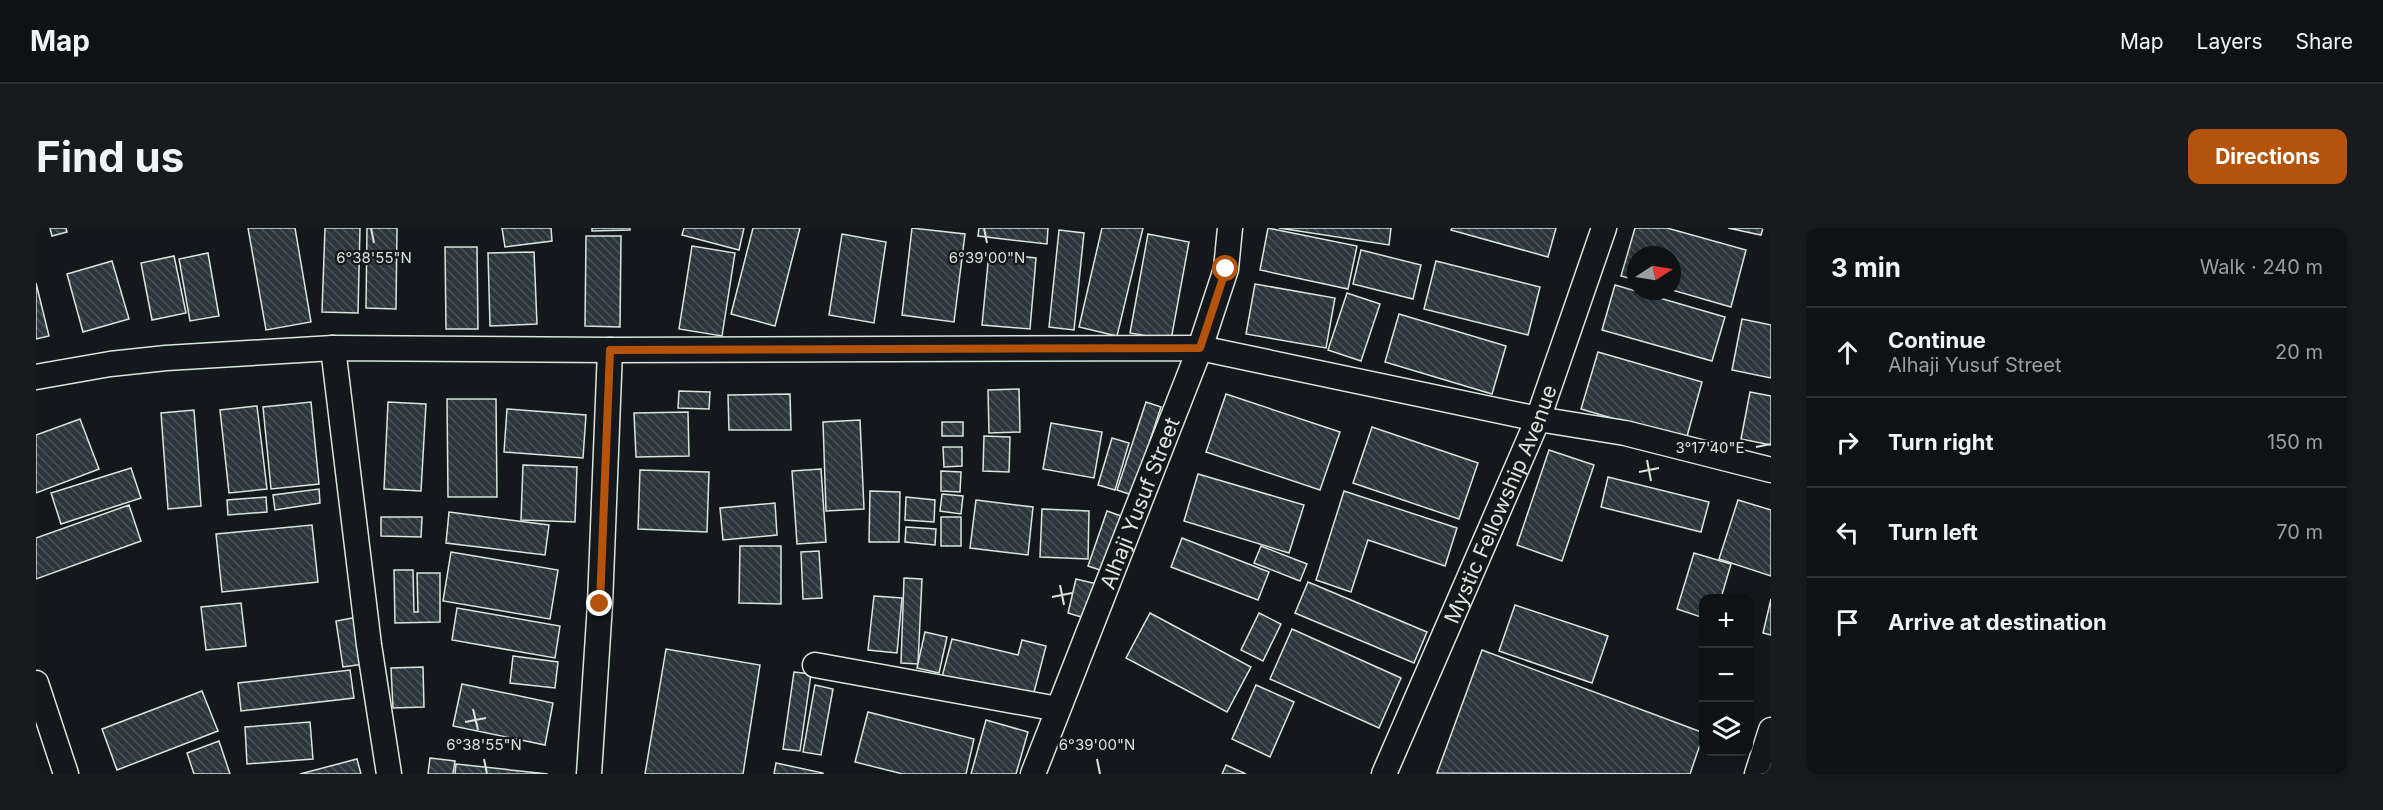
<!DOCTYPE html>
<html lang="en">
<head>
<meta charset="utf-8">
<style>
	:root { --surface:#0f1215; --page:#181b1e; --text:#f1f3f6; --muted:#9b9ea0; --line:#2f3234; --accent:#b45309 }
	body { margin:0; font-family:Inter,sans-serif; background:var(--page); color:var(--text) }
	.controls { position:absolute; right:18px; bottom:18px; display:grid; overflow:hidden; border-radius:12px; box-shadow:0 3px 9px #0003 }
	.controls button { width:54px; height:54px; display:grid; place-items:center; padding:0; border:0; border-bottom:2px solid var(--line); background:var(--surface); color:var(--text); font:30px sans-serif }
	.compass { position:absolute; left:1591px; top:18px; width:54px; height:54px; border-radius:50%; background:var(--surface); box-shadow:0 3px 9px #0003; rotate:78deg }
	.stop { position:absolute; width:18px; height:18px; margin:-14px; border:4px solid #b45309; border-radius:50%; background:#fff }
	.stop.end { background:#b45309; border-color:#fff; box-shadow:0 2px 6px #0008 }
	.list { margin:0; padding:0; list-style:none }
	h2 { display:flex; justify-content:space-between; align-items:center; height:78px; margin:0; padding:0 24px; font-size:26px }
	h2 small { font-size:20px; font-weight:400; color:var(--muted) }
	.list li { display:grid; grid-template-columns:39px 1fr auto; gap:18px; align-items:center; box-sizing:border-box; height:90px; padding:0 24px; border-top:2px solid var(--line) }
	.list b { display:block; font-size:22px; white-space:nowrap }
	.list p { margin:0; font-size:20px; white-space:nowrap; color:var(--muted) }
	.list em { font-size:20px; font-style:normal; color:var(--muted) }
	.icon { flex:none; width:33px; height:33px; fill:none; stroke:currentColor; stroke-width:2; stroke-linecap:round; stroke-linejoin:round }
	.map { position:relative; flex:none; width:1735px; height:546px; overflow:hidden; border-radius:12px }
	header { display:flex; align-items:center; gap:36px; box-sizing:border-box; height:84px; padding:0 30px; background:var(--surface); border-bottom:2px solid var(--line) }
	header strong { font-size:28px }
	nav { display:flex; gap:33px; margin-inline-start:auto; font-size:21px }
	.intro { display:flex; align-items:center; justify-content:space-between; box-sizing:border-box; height:144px; padding:0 36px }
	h1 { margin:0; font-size:42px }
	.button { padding:15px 27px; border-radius:12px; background:var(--accent); color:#fff; font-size:21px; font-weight:700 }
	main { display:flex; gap:36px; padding:0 36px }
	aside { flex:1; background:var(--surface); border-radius:12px; box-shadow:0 3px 9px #0003 }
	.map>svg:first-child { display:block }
	.building { fill:url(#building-back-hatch); stroke:#d8e6dc; stroke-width:1.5 }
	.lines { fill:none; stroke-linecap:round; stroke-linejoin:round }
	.street-casing { stroke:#d8e6dc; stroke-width:27 }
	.street { stroke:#14181c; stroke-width:24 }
	.route { stroke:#b45309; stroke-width:8 }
	.ticks { fill:none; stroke:#d8e6dc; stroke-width:2 }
	.labels { text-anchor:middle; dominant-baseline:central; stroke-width:4.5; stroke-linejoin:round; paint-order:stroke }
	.street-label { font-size:21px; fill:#d8e6dc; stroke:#14181c }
	.ticks-label { font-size:15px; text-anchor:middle; fill:#d8e6dc; stroke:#14181c; stroke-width:4.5; stroke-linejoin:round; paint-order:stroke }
</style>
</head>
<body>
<header>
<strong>Map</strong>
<nav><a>Map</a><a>Layers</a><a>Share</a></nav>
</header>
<div class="intro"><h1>Find us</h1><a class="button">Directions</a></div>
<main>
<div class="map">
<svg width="1735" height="546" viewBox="0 0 1735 546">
	<defs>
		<pattern id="building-back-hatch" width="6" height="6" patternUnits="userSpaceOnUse" patternTransform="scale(1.5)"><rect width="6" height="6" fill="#2c363c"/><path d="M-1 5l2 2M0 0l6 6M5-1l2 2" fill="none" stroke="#4a5358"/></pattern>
	</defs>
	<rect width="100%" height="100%" fill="#14181c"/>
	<!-- building -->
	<g class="building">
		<path d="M14 0H30L31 4 16 8Z"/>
		<path d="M212 0H259L275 94 230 102Z"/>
		<path d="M289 0H324L322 85 286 84Z"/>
		<path d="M331 0H361L360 81 330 80Z"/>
		<path d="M466 0H515L516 13 469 19Z"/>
		<path d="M556 0H594V2L556 3Z"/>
		<path d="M648 0H708L703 22 646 7Z"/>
		<path d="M717 0H764L739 98 695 86Z"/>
		<path d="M876 0 929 6 918 94 866 87Z"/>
		<path d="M943 0H1012L1011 16 942 8Z"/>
		<path d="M1066 0H1107L1081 108 1043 99Z"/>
		<path d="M1232 0 1321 18 1312 61 1224 42Z"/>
		<path d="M1243 0H1355L1353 17Z"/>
		<path d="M1416 0H1520L1512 29 1415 2Z"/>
		<path d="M1599 0H1631L1710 22 1695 79 1636 62V27H1600V52L1585 48Z"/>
		<path d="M1692 0H1727L1725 7Z"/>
		<path d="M1023 2 1048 5 1038 102 1013 99Z"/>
		<path d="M806 6 850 14 838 95 793 87Z"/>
		<path d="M1112 6 1153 14 1135 112 1094 105Z"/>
		<path d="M550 8H585L584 99 549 98Z"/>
		<path d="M656 18 699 25 686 108 643 101Z"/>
		<path d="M409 19H441L442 101H410Z"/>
		<path d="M1325 22 1385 37 1377 71 1317 56Z"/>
		<path d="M498 24 501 96 454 98 452 25Z"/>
		<path d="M172 25 183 88 154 93 143 31Z"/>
		<path d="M953 25 1000 30 994 101 946 97Z"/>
		<path d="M138 28 150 85 116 92 105 35Z"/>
		<path d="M76 33 93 91 47 104 31 46Z"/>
		<path d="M1400 33 1504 59 1492 107 1388 81Z"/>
		<path d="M0 55 13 108 0 111Z"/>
		<path d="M1219 56 1299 70 1290 120 1210 106Z"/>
		<path d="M1579 57 1689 89 1676 133 1566 102Z"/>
		<path d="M1311 65 1344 76 1325 133 1292 122Z"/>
		<path d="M1363 86 1470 118 1456 166 1349 134Z"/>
		<path d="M1706 91 1735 97V150L1696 142Z"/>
		<path d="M1562 124 1666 154 1650 212 1545 181Z"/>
		<path d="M983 161 984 204 953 205 952 162Z"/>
		<path d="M643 163 674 164 673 181 642 180Z"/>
		<path d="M1714 164 1735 168V217L1705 211Z"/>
		<path d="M754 166 755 202H693L692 167Z"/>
		<path d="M1190 166 1304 204 1284 262 1170 224Z"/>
		<path d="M411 171H460L461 269H412Z"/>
		<path d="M275 174 283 256 235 261 227 179Z"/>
		<path d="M352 174 390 176 385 263 348 261Z"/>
		<path d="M1110 174 1125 179 1096 267 1081 262Z"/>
		<path d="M221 178 231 261 193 265 184 182Z"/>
		<path d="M471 181 550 187 547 230 468 224Z"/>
		<path d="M158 182 165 278 132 281 125 185Z"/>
		<path d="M652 184 653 228 600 229 598 185Z"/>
		<path d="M44 191 63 241 0 265V207Z"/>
		<path d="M824 192 828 281 790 283 787 194Z"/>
		<rect x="906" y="194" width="21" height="14"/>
		<path d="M1015 195 1066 204 1058 250 1007 241Z"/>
		<path d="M1336 199 1442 235 1423 291 1317 255Z"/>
		<path d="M948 208 974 209 973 244 947 243Z"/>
		<path d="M1076 210 1093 215 1079 262 1062 257Z"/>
		<path d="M907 219H926V238L908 239Z"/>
		<path d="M1513 222 1558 237 1526 333 1481 317Z"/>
		<path d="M487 237 541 239 539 294 485 292Z"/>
		<path d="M95 240 105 270 25 296 15 265Z"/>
		<path d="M785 241 790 314 761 316 756 243Z"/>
		<path d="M604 242 673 244 671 304 602 301Z"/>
		<path d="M905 243 925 244 924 264 905 263Z"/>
		<path d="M1162 246 1268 277 1253 325 1148 293Z"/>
		<path d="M1572 249 1673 274 1665 304 1565 279Z"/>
		<path d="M283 261 284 275 239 282 237 267Z"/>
		<path d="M834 263 864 264 863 314H833Z"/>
		<path d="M1308 263 1421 300 1409 338 1332 312 1315 364 1280 352Z"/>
		<path d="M906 266 927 268 925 286 904 283Z"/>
		<path d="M230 269 231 284 192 287 191 272Z"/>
		<path d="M870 269 899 272 898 294 869 292Z"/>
		<path d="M940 272 997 279 992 327 934 320Z"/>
		<path d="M1702 272 1735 282V348L1683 331Z"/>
		<path d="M739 275 741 307 687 312 684 280Z"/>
		<path d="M93 277 105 313 0 351V310Z"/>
		<path d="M1006 281 1053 283 1052 331 1004 329Z"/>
		<path d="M1071 283 1088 289 1070 344 1052 338Z"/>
		<path d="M413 284 513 297 509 327 410 315Z"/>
		<path d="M345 289H386L385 309 345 308Z"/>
		<rect x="905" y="289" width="20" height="29"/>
		<path d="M276 297 282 354 186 364 180 306Z"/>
		<path d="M870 299 900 301 899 317 869 314Z"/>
		<path d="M1146 310 1233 344 1222 372 1135 339Z"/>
		<path d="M704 318H745V376L703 375Z"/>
		<path d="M1225 318 1271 336 1264 353 1218 335Z"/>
		<path d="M783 323 786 370 767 371 765 324Z"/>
		<path d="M415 324 522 342 514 391 407 373Z"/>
		<path d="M1658 325 1695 336 1685 370H1668V390L1641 381Z"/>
		<path d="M358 342H377L378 384H382L381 345H404V394L359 395Z"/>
		<path d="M868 350 886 351 882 436 865 435Z"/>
		<path d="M1040 351 1061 356 1052 391 1032 385Z"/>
		<path d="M1272 354 1391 404 1378 435 1259 385Z"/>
		<path d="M838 368 866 370 861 425 832 422Z"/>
		<path d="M1735 371V407L1727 405Z"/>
		<path d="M205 375 210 418 170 422 165 379Z"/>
		<path d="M1479 377 1572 408 1556 455 1463 423Z"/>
		<path d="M421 380 524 398 519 430 416 412Z"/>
		<path d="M1114 385 1215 439 1191 484 1090 430Z"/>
		<path d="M1223 385 1245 396 1227 433 1205 422Z"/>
		<path d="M322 389 328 436 307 439 300 393Z"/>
		<path d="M1256 401 1365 450 1343 500 1234 451Z"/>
		<path d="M889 404 911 409 903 445 881 440Z"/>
		<path d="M916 411 982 427 986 412 1010 418 996 472 906 449Z"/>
		<path d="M630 421 724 437 707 546H609Z"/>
		<path d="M1446 422 1668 505 1654 546 1401 545Z"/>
		<path d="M477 428 522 434 519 460 474 455Z"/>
		<path d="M387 439 388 479 357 480 355 440Z"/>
		<path d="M314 442 318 470 205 483 202 455Z"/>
		<path d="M758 444 775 446 764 523 747 521Z"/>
		<path d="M426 456 517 475 509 517 417 498Z"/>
		<path d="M779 457 797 461 785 527 767 524Z"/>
		<path d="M1220 457 1258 474 1234 529 1196 511Z"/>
		<path d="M166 463 182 503 81 542 66 501Z"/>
		<path d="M832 484 938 511 930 546H867L819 534Z"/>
		<path d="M950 492 992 504 980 546H935Z"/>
		<path d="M274 494 277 531 211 536 209 499Z"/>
		<path d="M183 513 194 546H158L151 525Z"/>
		<path d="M394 530 419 533 417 546H392Z"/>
		<path d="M321 531 325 546H264Z"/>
		<path d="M740 535 787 545V546H738Z"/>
		<path d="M420 536 512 546H419Z"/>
		<path d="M1190 537 1210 546H1186Z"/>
	</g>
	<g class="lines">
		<defs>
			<g id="street">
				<path d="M297 120 333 417 353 546"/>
				<path d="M0 149 74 136 130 130 297 120 574 122 1164 120 1502 191 1589 205 1735 242"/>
				<path d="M779 437 1022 481"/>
				<path d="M0 455 30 546"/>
				<path d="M553 546 564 376 574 122"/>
				<path id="s1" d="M997 546 1164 120 1190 41 1194 0"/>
				<path id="s2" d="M1348 546 1502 191 1568 0"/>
				<path d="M1721 546 1735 502"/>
			</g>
		</defs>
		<!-- street casing -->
		<use href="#street" class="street-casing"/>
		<!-- street -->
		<use href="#street" class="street"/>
	</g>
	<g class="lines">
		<!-- route -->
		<path class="route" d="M564 376 574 122 1164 120 1190 41"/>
	</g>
	<!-- ticks -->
	<path class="ticks" d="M335 0 338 15M948 0 951 15M1720 219 1735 216M1611 232 1615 253M1603 244 1623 240M1024 357 1028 377M1016 369 1036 365M437 481 442 502M429 494 450 490M448 531 451 546M1061 531 1064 546"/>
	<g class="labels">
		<!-- street labels -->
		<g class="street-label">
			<text stroke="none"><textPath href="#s1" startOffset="291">Alhaji Yusuf Street</textPath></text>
			<text stroke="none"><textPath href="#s2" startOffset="294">Mystic Fellowship Avenue</textPath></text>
		</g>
	</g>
	<g class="ticks-label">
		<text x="338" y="35">6°38'55"N</text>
		<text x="951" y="35">6°39'00"N</text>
		<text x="1674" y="225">3°17'40"E</text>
		<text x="448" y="522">6°38'55"N</text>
		<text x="1061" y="522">6°39'00"N</text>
	</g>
</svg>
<div class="controls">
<button>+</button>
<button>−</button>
<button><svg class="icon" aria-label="layers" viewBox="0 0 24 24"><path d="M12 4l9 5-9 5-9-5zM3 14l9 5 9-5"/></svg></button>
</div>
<svg class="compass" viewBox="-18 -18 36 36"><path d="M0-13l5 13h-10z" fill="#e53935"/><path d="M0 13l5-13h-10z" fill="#9b9ea0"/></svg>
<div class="stop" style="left:1190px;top:41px"></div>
<div class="stop end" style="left:564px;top:376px"></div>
</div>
<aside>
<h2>3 min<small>Walk · 240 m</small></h2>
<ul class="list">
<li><svg class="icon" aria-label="ahead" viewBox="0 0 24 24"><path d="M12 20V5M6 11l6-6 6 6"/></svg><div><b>Continue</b><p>Alhaji Yusuf Street</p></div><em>20 m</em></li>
<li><svg class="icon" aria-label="right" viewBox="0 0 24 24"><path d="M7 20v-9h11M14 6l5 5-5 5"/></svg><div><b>Turn right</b></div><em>150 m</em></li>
<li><svg class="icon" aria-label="left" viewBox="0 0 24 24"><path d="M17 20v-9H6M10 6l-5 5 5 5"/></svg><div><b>Turn left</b></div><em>70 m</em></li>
<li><svg class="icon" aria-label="arrive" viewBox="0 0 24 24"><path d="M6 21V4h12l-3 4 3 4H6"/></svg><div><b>Arrive at destination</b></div></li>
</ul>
</aside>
</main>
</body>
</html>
